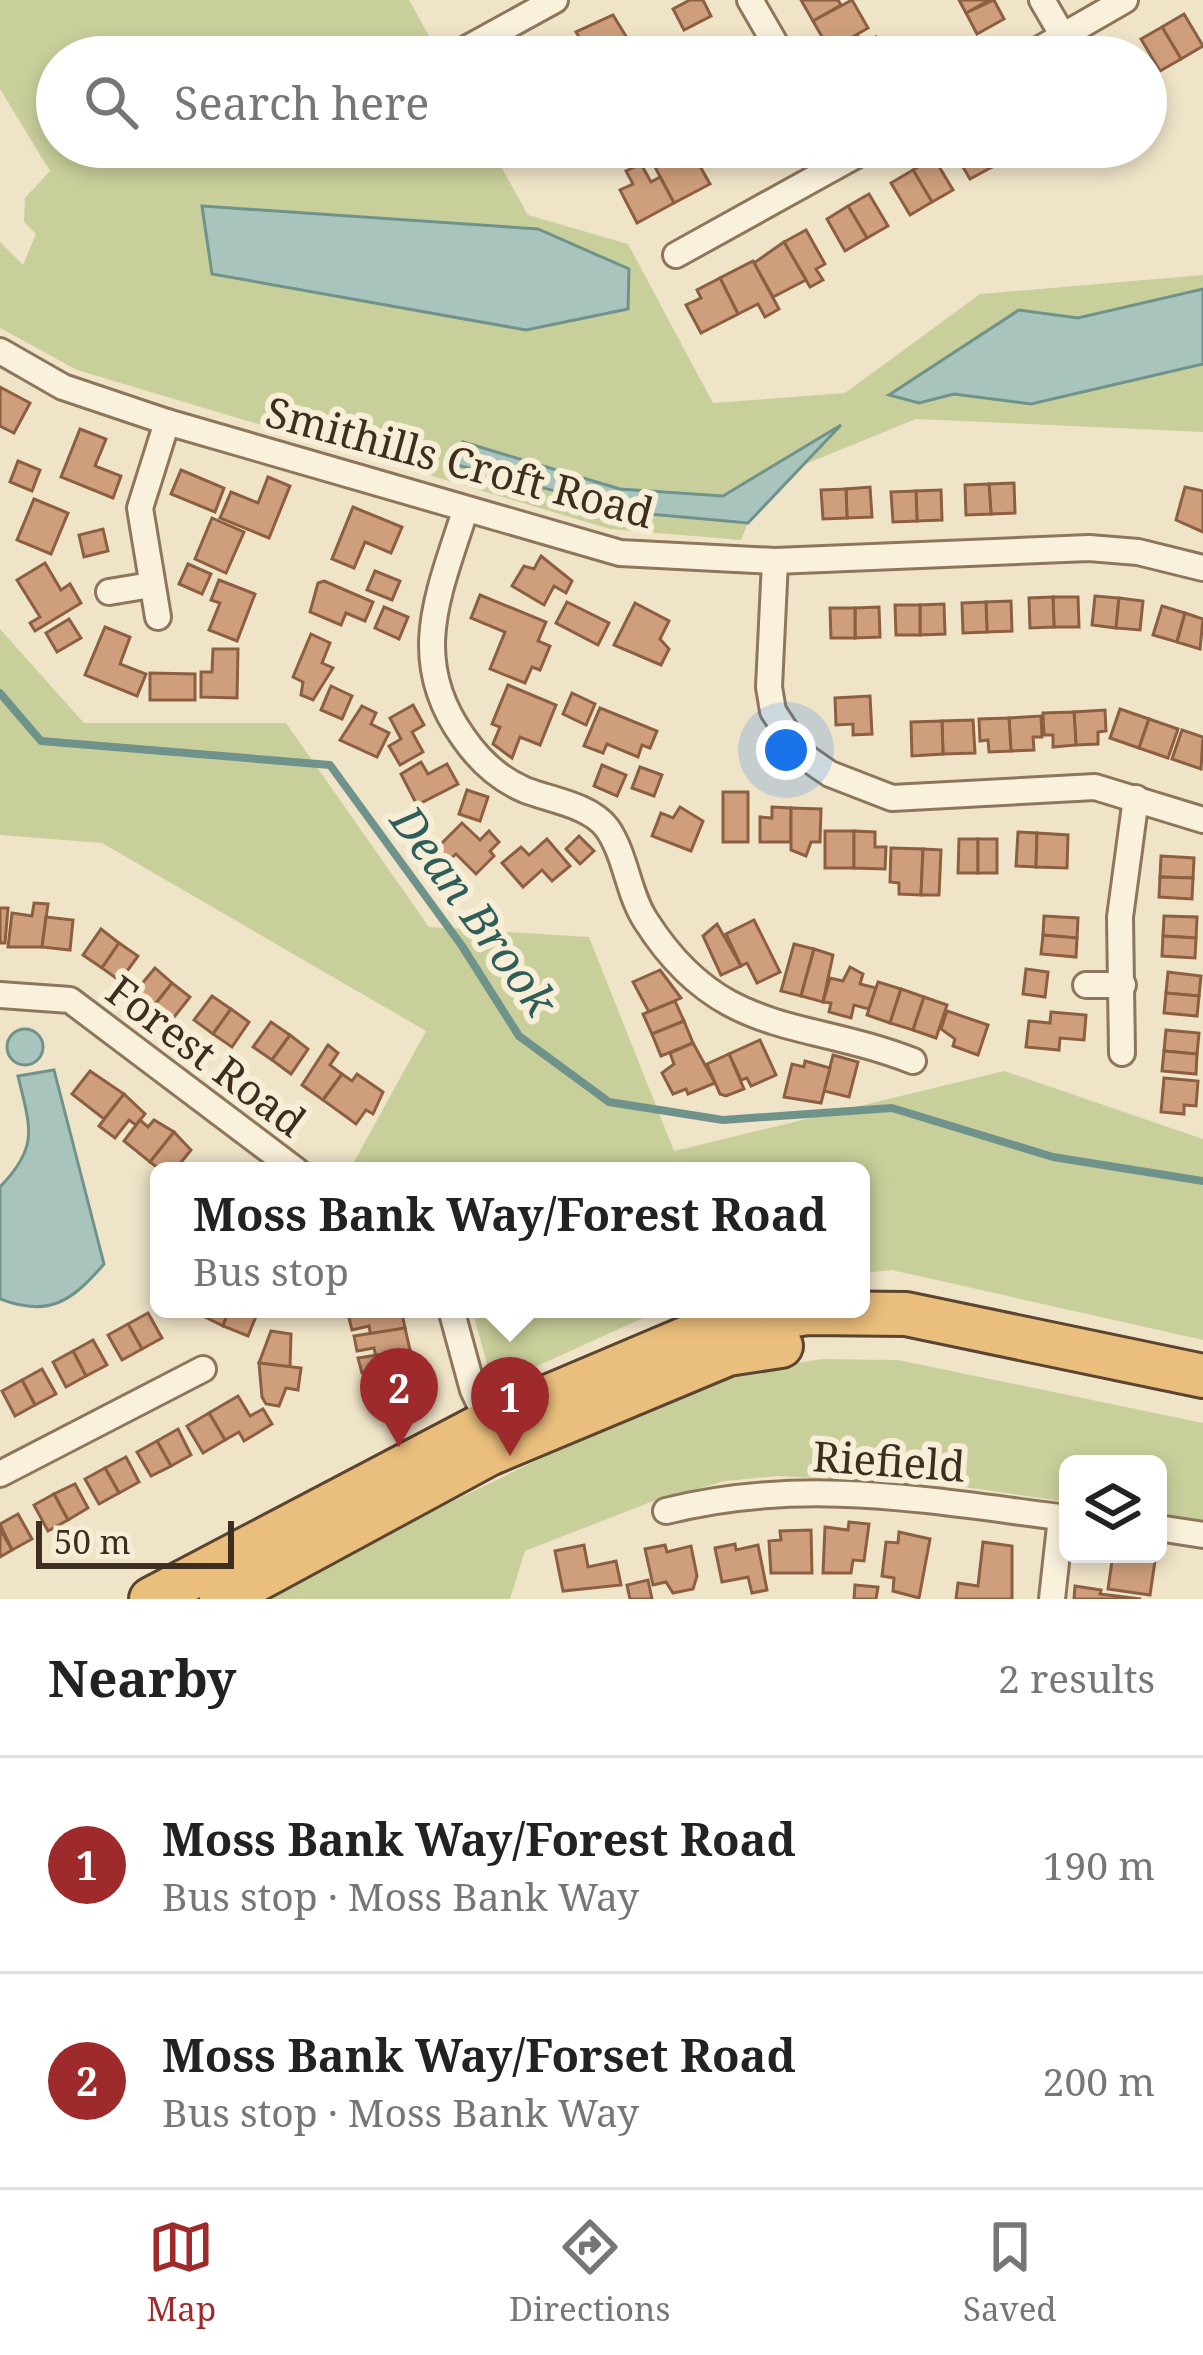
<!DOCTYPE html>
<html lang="en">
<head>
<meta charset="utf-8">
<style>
	:root { --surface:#fff; --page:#f2f2f2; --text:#222; --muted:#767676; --line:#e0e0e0; --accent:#9e2a2b }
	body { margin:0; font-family:"Noto Serif",serif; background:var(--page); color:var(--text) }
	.controls { position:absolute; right:36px; bottom:36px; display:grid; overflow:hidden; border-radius:18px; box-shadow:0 6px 18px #0003 }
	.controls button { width:108px; height:108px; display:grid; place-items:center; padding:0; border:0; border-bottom:3px solid var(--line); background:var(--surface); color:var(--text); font:60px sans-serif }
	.scale { position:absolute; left:36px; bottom:30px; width:198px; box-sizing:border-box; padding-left:12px; border:6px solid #3d2e20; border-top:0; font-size:33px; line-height:42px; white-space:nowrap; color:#3d2e20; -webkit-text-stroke:9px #f7eed8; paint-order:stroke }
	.you { position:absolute; left:786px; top:750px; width:42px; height:42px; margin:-30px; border:9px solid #fff; border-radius:50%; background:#1a73e8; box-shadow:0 0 0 18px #1a73e833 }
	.badge { display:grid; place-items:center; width:78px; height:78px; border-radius:50%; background:var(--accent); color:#fff; font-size:39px; font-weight:700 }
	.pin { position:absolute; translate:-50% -99px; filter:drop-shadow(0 3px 6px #0008) }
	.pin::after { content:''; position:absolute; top:63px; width:42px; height:36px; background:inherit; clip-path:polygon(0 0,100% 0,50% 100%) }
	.popup { position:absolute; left:150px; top:1162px; width:720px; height:156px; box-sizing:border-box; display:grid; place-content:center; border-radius:18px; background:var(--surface); filter:drop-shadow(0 3px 9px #0005); font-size:39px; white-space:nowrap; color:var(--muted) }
	.popup b { font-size:45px; color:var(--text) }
	.popup::after { content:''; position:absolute; left:50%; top:100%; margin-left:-24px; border:24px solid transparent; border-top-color:var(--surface) }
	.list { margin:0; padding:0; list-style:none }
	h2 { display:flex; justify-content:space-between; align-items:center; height:156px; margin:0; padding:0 48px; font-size:51px }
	h2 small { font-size:39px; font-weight:400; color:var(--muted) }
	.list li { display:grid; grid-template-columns:78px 1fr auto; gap:36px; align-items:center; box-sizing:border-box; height:216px; padding:0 48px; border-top:3px solid var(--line) }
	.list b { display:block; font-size:45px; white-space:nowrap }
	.list p { margin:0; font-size:39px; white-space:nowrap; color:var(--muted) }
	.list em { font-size:39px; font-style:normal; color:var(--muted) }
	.icon { flex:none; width:66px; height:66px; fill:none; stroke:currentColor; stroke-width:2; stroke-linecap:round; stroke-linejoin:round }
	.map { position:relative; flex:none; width:1203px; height:1599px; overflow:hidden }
	.search { position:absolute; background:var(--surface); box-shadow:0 6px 18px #0003; left:36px; right:36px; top:36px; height:132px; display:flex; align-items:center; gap:30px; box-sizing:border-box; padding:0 42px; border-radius:66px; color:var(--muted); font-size:45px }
	.sheet { height:588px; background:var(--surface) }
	nav { display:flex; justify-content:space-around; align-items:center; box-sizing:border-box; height:168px; border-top:3px solid var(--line); background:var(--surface); font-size:33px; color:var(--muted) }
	nav a { display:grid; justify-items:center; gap:6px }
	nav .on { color:var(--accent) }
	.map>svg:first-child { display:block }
	.green { fill:#c9cf9b; fill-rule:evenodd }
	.water { fill:#a9c4bc; stroke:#6f938a; stroke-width:3 }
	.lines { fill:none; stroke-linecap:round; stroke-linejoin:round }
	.stream { stroke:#6f938a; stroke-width:8 }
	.building { fill:#cf9f7d; stroke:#8d5f41; stroke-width:3 }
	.minor-casing { stroke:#8d765c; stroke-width:30 }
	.trunk-casing { stroke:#5b4430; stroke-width:48 }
	.minor { stroke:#faf1dc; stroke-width:24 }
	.trunk { stroke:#eabe7c; stroke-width:42 }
	.labels { text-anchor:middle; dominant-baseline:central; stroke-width:12; stroke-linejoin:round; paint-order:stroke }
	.street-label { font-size:42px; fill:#3d2e20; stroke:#f7eed8 }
	.water-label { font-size:45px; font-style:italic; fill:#2f5d5a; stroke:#f7eed8 }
</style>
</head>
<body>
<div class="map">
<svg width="1203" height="1599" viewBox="0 0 1203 1599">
	<rect width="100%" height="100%" fill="#f0e4c8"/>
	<!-- green -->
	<g class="green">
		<path d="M0 0H409L441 57H57V147H490L528 215 628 244 713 403 845 393 980 294 1203 275V289L1078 318 1019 310 919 403 954 394 1031 404 1203 364V432L916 419 803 465 748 523 741 540 610 529 77 370 0 328V242L23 265 36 234 24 222 25 198 50 171 0 89ZM203 207 538 229 628 308 525 330Z"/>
		<path d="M0 629 84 723H286L429 927 589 937 674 1151 1004 1071 1203 1139V1340L892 1270 861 1273V1171H349L426 1031 102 843 0 835Z"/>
		<path d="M472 1309H663L493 1386Z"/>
		<path d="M823 1359 898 1360 1203 1423V1523L1158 1516V1464H1068V1502L957 1486 778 1476 725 1481 648 1503 525 1551 510 1599H268L391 1531 643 1409 742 1371Z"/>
	</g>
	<!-- water -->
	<g class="water">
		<path d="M202 206 538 229 629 269 628 309 526 330 212 274Z"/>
		<path d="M1203 289V364L1031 404 954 394 919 403 889 395 1019 310 1078 318Z"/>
		<path d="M841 425 748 523 638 513 457 465 463 442 620 489 723 496Z"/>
		<circle cx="25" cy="1047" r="18"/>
		<path d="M54 1070 104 1264C72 1301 49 1318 0 1299V1187C40 1146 30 1127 18 1076Z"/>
	</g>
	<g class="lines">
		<!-- stream -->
		<path class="stream" d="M0 693 41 741 330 765 462 946 519 1036 609 1102 723 1120 892 1108 1053 1157 1203 1181"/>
	</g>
	<!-- building -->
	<g class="building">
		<path d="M690 0H703L711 16 684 30 673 9Z"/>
		<path d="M801 0H838L841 5 813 21Z"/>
		<path d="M852 0 868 28 835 47 830 39 825 42 813 21Z"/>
		<path d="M959 0H990L966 13Z"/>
		<path d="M994 0 1004 19 977 34 966 13Z"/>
		<path d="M1184 14 1203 46 1181 59 1162 27Z"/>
		<path d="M613 15 638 56 636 57 621 52 604 57 599 49 590 54 576 32Z"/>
		<path d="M1162 27 1181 59 1160 71 1141 39Z"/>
		<path d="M858 36 864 45 876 37 887 57H837L833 50Z"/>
		<path d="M571 39 581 57H539Z"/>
		<path d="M726 39 735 57H700L699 54Z"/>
		<path d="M751 147H781L757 160Z"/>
		<path d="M980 147 992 167 970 179 952 148Z"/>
		<path d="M980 147H1009L1013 154 992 167Z"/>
		<path d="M1025 147H1055L1032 160Z"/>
		<path d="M692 152 710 184 674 203 655 167Z"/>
		<path d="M934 158 953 190 932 202 913 170Z"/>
		<path d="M641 164 651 182 660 177 674 203 637 223 620 190 633 184 626 171Z"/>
		<path d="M913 170 932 202 910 215 891 183Z"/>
		<path d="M869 194 888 226 867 238 848 206Z"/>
		<path d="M848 206 867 238 845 251 827 219Z"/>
		<path d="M806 230 825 264 816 269 823 280 810 287 784 242Z"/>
		<path d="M784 242 806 280 773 297 754 263Z"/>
		<path d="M753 261 779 309 765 317 758 304 738 314 720 278Z"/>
		<path d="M720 278 738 314 701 333 686 305 701 298 697 290Z"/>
		<path d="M0 387 30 403 14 433 0 426Z"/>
		<path d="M80 429 106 439 95 466 121 476 113 498 61 477Z"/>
		<path d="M18 461 40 470 32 491 10 482Z"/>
		<path d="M181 470 224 488 215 512 171 494Z"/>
		<path d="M268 477 290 486 269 538 220 518 231 492 258 503Z"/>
		<path d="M1014 483 1015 513 991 514 989 484Z"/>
		<path d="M989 484 991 514 966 515 965 485Z"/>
		<path d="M870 487 872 517 847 518 846 489Z"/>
		<path d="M1185 487 1203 491V532L1176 520Z"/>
		<path d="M846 489 847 518 823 519 821 490Z"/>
		<path d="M941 490 942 520 917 521 916 491Z"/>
		<path d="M916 491 917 521 893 522 891 492Z"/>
		<path d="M34 499 68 513 51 554 17 540Z"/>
		<path d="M353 507 402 527 391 553 365 542 354 568 332 559Z"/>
		<path d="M212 518 244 532 226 573 195 559Z"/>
		<path d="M103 529 108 551 84 557 79 535Z"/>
		<path d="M541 556 572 581 566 593 554 586 544 605 512 586 524 566 534 569Z"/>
		<path d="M45 563 61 590 70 584 81 603 35 631 30 623 40 617 17 580Z"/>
		<path d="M188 564 211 574 202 594 179 584Z"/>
		<path d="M375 571 400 581 392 600 367 590Z"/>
		<path d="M219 580 255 594 237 641 209 630 220 603 211 600Z"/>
		<path d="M324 581 373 602 365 621 346 613 341 625 310 612 318 583Z"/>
		<path d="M480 595 546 622 538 641 550 646 540 670 532 667 525 683 490 669 505 632 471 618Z"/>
		<path d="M1095 596 1119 598 1116 628 1092 625Z"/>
		<path d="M1053 597H1078L1079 627H1054Z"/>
		<path d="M1053 597 1054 627 1030 628 1029 598Z"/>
		<path d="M1119 598 1143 601 1140 630 1116 628Z"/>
		<path d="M1011 601 1012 631 987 632 986 602Z"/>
		<path d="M567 602 609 623 598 645 556 623Z"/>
		<path d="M986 602 987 632 963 633 962 603Z"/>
		<path d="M635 603 669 621 660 639 669 649 661 665 614 645Z"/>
		<path d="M944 604 945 634 920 635V605Z"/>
		<path d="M895 605H920V635H896Z"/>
		<path d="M1162 606 1185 613 1177 642 1153 635Z"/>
		<path d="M384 607 408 617 399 639 375 628Z"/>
		<path d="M879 607 880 637 855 638V608Z"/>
		<path d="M830 608H855V638H831Z"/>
		<path d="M1185 613 1203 619 1200 649 1177 642Z"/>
		<path d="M69 619 81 638 57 652 46 633Z"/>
		<path d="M105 627 130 637 120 664 146 674 137 696 85 675Z"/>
		<path d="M311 634 330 643 322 663 333 668 313 700 301 695 303 682 293 677Z"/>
		<path d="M213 649H238L237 698 201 697V672H212Z"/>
		<path d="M150 673 195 674V700H150Z"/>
		<path d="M508 685 556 705 540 745 520 737 512 758 493 744 500 727 492 724Z"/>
		<path d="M331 686 352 696 342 719 321 710Z"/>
		<path d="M572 693 595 704 586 725 563 714Z"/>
		<path d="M870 696 872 734 853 735V724L836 725 835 698Z"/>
		<path d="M413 705 424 725 412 732 423 752 400 765 389 746 401 739 390 718Z"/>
		<path d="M362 706 376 713 371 724 389 733 377 757 340 740Z"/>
		<path d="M600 708 657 731 650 748 642 745 638 757 607 744 603 753 584 746Z"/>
		<path d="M1120 709 1149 719 1139 748 1110 738Z"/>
		<path d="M1105 710 1106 731 1098 732V744L1076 745 1074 712Z"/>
		<path d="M1074 712 1076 745 1053 747V735H1044L1043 713Z"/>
		<path d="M1041 716 1042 737H1033L1034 750 1011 751 1009 718Z"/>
		<path d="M1009 718 1011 751 989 752 988 740 980 741 979 719Z"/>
		<path d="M1149 719 1178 729 1168 758 1139 748Z"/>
		<path d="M973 720 975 753 943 754 942 721Z"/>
		<path d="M942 721 943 754 912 756 911 722Z"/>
		<path d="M1182 730 1203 737 1201 769 1172 759Z"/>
		<path d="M421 762 428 774 447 764 458 784 417 805 401 774Z"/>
		<path d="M602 765 626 775 617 796 594 786Z"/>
		<path d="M640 767 662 775 654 796 632 788Z"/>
		<path d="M467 790 488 797 480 821 459 814Z"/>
		<rect x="723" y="792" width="25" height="50"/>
		<path d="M680 807 703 821 691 851 652 836 661 813 673 818Z"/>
		<path d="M772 807 791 808V842H760V817L772 818Z"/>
		<path d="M791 808 821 809 820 842H811L806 856 791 850Z"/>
		<path d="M462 823 480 840 489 831 499 842 490 851 494 856 476 874 456 854 447 862 435 850Z"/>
		<rect x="825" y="831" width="29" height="37"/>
		<path d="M854 831 875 832V847H886L885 869 854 868Z"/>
		<path d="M1018 832 1037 833 1036 867 1016 866Z"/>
		<path d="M1037 833 1068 835 1067 868 1036 867Z"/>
		<path d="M579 836 594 851 580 864 566 849Z"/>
		<path d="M547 839 570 866 552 881 542 870 523 887 502 863 521 847 529 855Z"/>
		<path d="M959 839H978V873H958Z"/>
		<rect x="978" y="839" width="19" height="34"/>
		<path d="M891 848 923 849 921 895 899 894V883L890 882Z"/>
		<path d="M923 849 941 850 939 895H921Z"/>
		<path d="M1161 856 1194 858 1193 878 1160 877Z"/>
		<path d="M1160 877 1193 878 1192 899 1159 897Z"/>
		<path d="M34 903 48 904 42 947H8L12 913 32 916Z"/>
		<path d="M0 908H8L5 943H0Z"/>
		<path d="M1044 916 1078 918 1077 938 1043 935Z"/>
		<path d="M1164 916 1197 917 1196 938 1163 936Z"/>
		<path d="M46 917 73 920 70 950 42 947Z"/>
		<path d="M754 920 780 972 757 983 747 963 741 966 726 934Z"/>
		<path d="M717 924 741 966 721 975 703 936Z"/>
		<path d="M101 929 119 943 102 968 83 955Z"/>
		<path d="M1043 935 1077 938 1076 957 1041 954Z"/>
		<path d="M1163 936 1196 938 1195 958 1162 956Z"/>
		<path d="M119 943 138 956 120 981 102 968Z"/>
		<path d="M794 944 814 949 801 996 781 991Z"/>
		<path d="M814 949 833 955 823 1002 801 996Z"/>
		<path d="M850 967 863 974 860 984 876 988 869 1009 854 1005 851 1018 829 1012 831 1003 823 1002 830 978 843 981Z"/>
		<path d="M155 968 172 983 153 1007 135 992Z"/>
		<path d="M1026 969 1048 972 1045 997 1023 994Z"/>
		<path d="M660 970 681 998 649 1012 633 982Z"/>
		<path d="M1168 972 1201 976 1199 996 1166 993Z"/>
		<path d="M878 982 901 989 890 1023 867 1015Z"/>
		<path d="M172 983 190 997 171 1021 153 1007Z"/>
		<path d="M901 989 924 997 913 1030 890 1023Z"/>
		<path d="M1166 993 1199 996 1197 1016 1164 1013Z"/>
		<path d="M212 996 231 1009 213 1034 194 1020Z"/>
		<path d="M924 997 947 1005 936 1038 913 1030Z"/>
		<path d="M675 1001 684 1021 652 1034 643 1014Z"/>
		<path d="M231 1009 249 1022 232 1047 213 1034Z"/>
		<path d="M947 1011 988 1025 978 1055 953 1046 955 1039 941 1029Z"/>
		<path d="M1051 1012 1086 1015 1084 1040 1060 1038 1059 1050 1026 1047 1029 1021 1050 1023Z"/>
		<path d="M684 1021 693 1043 661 1056 652 1034Z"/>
		<path d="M271 1022 290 1035 272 1060 253 1047Z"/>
		<path d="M1166 1030 1199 1033 1197 1054 1164 1051Z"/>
		<path d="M290 1035 308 1049 291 1074 272 1060Z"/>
		<path d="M760 1040 776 1075 751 1086 747 1078 741 1080 729 1054Z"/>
		<path d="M693 1043 715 1083 688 1094 686 1089 673 1094 662 1073 674 1064 670 1053Z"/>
		<path d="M328 1045 338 1053 330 1065 342 1074 323 1100 302 1085Z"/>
		<path d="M1164 1051 1197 1054 1196 1074 1162 1071Z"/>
		<path d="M729 1054 744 1089 726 1096 720 1094 707 1064Z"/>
		<path d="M833 1055 858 1062 849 1097 824 1091Z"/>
		<path d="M805 1061 830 1068 821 1103 784 1097 792 1064 804 1067Z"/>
		<path d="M90 1071 124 1094 104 1119 72 1094Z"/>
		<path d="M342 1074 352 1081 357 1074 383 1092 373 1114 366 1110 356 1124 323 1100Z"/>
		<path d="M1164 1078 1198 1081 1196 1106 1184 1105V1114L1161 1112Z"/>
		<path d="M124 1094 145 1114 136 1125 129 1120 115 1138 99 1126Z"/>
		<path d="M140 1120 148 1127 154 1120 174 1132 150 1162 124 1141Z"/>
		<path d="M174 1132 191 1150 174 1171H162L150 1162Z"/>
		<path d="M189 1309H229L223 1326Z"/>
		<path d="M229 1309H259L248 1336 223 1326Z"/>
		<path d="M401 1309 405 1328 371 1336 369 1326 352 1330 348 1314Z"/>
		<path d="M148 1313 162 1338 142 1349 128 1324Z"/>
		<path d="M128 1324 142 1349 122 1360 108 1335Z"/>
		<path d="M405 1328 410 1350 376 1357 374 1348 357 1351 354 1336Z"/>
		<path d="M271 1331 291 1334 290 1367 259 1363Z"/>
		<path d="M93 1340 107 1365 86 1376 73 1351Z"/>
		<path d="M410 1350 415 1372 381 1380 379 1370 362 1373 358 1358Z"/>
		<path d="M73 1351 86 1376 66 1387 53 1362Z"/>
		<path d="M259 1363 301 1368 298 1390 286 1388 279 1406 266 1404 262 1397Z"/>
		<path d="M42 1369 56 1394 35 1405 22 1380Z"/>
		<path d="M415 1372 420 1393 386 1401 384 1391 367 1395 363 1379Z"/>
		<path d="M22 1380 35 1405 15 1416 2 1391Z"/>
		<path d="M238 1396 250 1416 263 1409 272 1424 244 1441 239 1432 225 1440 209 1413Z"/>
		<path d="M209 1413 225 1440 203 1453 187 1426Z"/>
		<path d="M178 1429 191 1455 171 1466 157 1441Z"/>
		<path d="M157 1441 171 1466 151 1476 137 1452Z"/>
		<path d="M126 1457 139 1482 119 1493 105 1468Z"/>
		<path d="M105 1468 119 1493 99 1504 85 1479Z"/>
		<path d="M75 1484 88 1508 68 1520 54 1494Z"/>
		<path d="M54 1494 68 1520 48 1531 34 1505Z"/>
		<path d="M18 1514 32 1539 12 1550 0 1524Z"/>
		<path d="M849 1522 869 1524 864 1561 853 1560 851 1573H823L825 1527 848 1530Z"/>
		<path d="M0 1529 12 1550 0 1557Z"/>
		<path d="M811 1530 812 1573H771L769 1541 781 1540 780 1531Z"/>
		<path d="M899 1532 930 1539 919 1598 893 1591 894 1578 882 1576 886 1542 898 1543Z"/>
		<path d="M983 1542 1012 1546V1599H956L958 1583 978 1586Z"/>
		<path d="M735 1544 736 1550 758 1545 767 1590 752 1593 748 1577 722 1582 715 1548Z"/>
		<path d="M584 1545 588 1567 616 1561 621 1585 563 1591 555 1551Z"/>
		<path d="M665 1545 667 1552 691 1546 697 1576 693 1589 673 1593 666 1582 653 1585 645 1549Z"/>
		<path d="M1113 1554H1156L1150 1595 1108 1589Z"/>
		<path d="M648 1580 652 1599H630L627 1585Z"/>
		<path d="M855 1585 878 1587 876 1599H854Z"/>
		<path d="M1075 1586 1101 1590 1100 1594 1141 1599H1074Z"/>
	</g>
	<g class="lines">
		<defs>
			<g id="minor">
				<path d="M750 0 783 57"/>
				<path d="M1042 0 1063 36"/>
				<path d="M466 49 555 0"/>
				<path d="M1026 57 1125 0"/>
				<path d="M676 255 871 147"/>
				<path d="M0 351 63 387 167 422 620 553 775 561 1089 548 1138 552 1203 568"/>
				<path d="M465 511C439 593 407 659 463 737 478 759 499 779 525 790 550 800 590 805 607 828 626 855 628 894 646 921 721 1039 803 1018 913 1061"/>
				<path d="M775 561 769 687 773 711 801 754 830 774 892 798 1095 787 1203 820"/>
				<path d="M109 592 151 585"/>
				<path d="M158 617 140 508 167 422"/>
				<path d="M1086 985H1123"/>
				<path d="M0 995 70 1000 297 1171"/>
				<path d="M1122 1053 1120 917 1136 798"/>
				<path d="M451 1309 473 1390 488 1422"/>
				<path d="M0 1474 203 1369"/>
				<path d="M666 1511C806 1476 929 1501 1068 1518"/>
				<path d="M1158 1528 1203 1535"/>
				<path d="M1052 1599 1061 1517"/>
			</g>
			<g id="trunk">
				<path d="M151 1599 488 1422 710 1328 808 1313 906 1314 1203 1376"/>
				<path d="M221 1599 489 1454 728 1354 781 1346"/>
			</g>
		</defs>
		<!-- minor casing -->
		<use href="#minor" class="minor-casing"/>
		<!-- trunk casing -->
		<use href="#trunk" class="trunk-casing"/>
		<!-- minor -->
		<use href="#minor" class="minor"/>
		<!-- trunk -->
		<use href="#trunk" class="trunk"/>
	</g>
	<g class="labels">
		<!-- street labels -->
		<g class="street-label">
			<text transform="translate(460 461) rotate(15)">Smithills Croft Road</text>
			<text transform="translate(207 1055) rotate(37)">Forest Road</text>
			<text transform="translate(889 1460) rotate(4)">Riefield</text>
		</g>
		<!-- water labels -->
		<g class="water-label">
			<text transform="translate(475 910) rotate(54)">Dean Brook</text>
		</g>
	</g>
</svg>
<div class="controls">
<button><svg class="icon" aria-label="layers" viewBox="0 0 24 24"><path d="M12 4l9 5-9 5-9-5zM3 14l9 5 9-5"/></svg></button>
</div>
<div class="scale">50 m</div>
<div class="you"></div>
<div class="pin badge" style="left:510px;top:1456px">1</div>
<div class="popup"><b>Moss Bank Way/Forest Road</b>Bus stop</div>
<div class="pin badge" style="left:399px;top:1447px">2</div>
<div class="search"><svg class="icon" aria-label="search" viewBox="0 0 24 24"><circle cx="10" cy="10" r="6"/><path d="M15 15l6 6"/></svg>Search here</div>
</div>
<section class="sheet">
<h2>Nearby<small>2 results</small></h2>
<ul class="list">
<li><span class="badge">1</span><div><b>Moss Bank Way/Forest Road</b><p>Bus stop · Moss Bank Way</p></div><em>190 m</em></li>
<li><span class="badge">2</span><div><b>Moss Bank Way/Forset Road</b><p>Bus stop · Moss Bank Way</p></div><em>200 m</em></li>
</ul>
</section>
<nav>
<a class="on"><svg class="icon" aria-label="map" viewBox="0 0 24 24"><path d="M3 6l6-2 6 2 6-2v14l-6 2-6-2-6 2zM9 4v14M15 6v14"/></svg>Map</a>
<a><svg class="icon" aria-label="directions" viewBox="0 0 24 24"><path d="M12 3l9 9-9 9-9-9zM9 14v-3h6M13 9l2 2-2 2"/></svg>Directions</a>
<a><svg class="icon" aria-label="saved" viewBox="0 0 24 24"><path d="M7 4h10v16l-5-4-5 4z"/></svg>Saved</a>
</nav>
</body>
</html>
